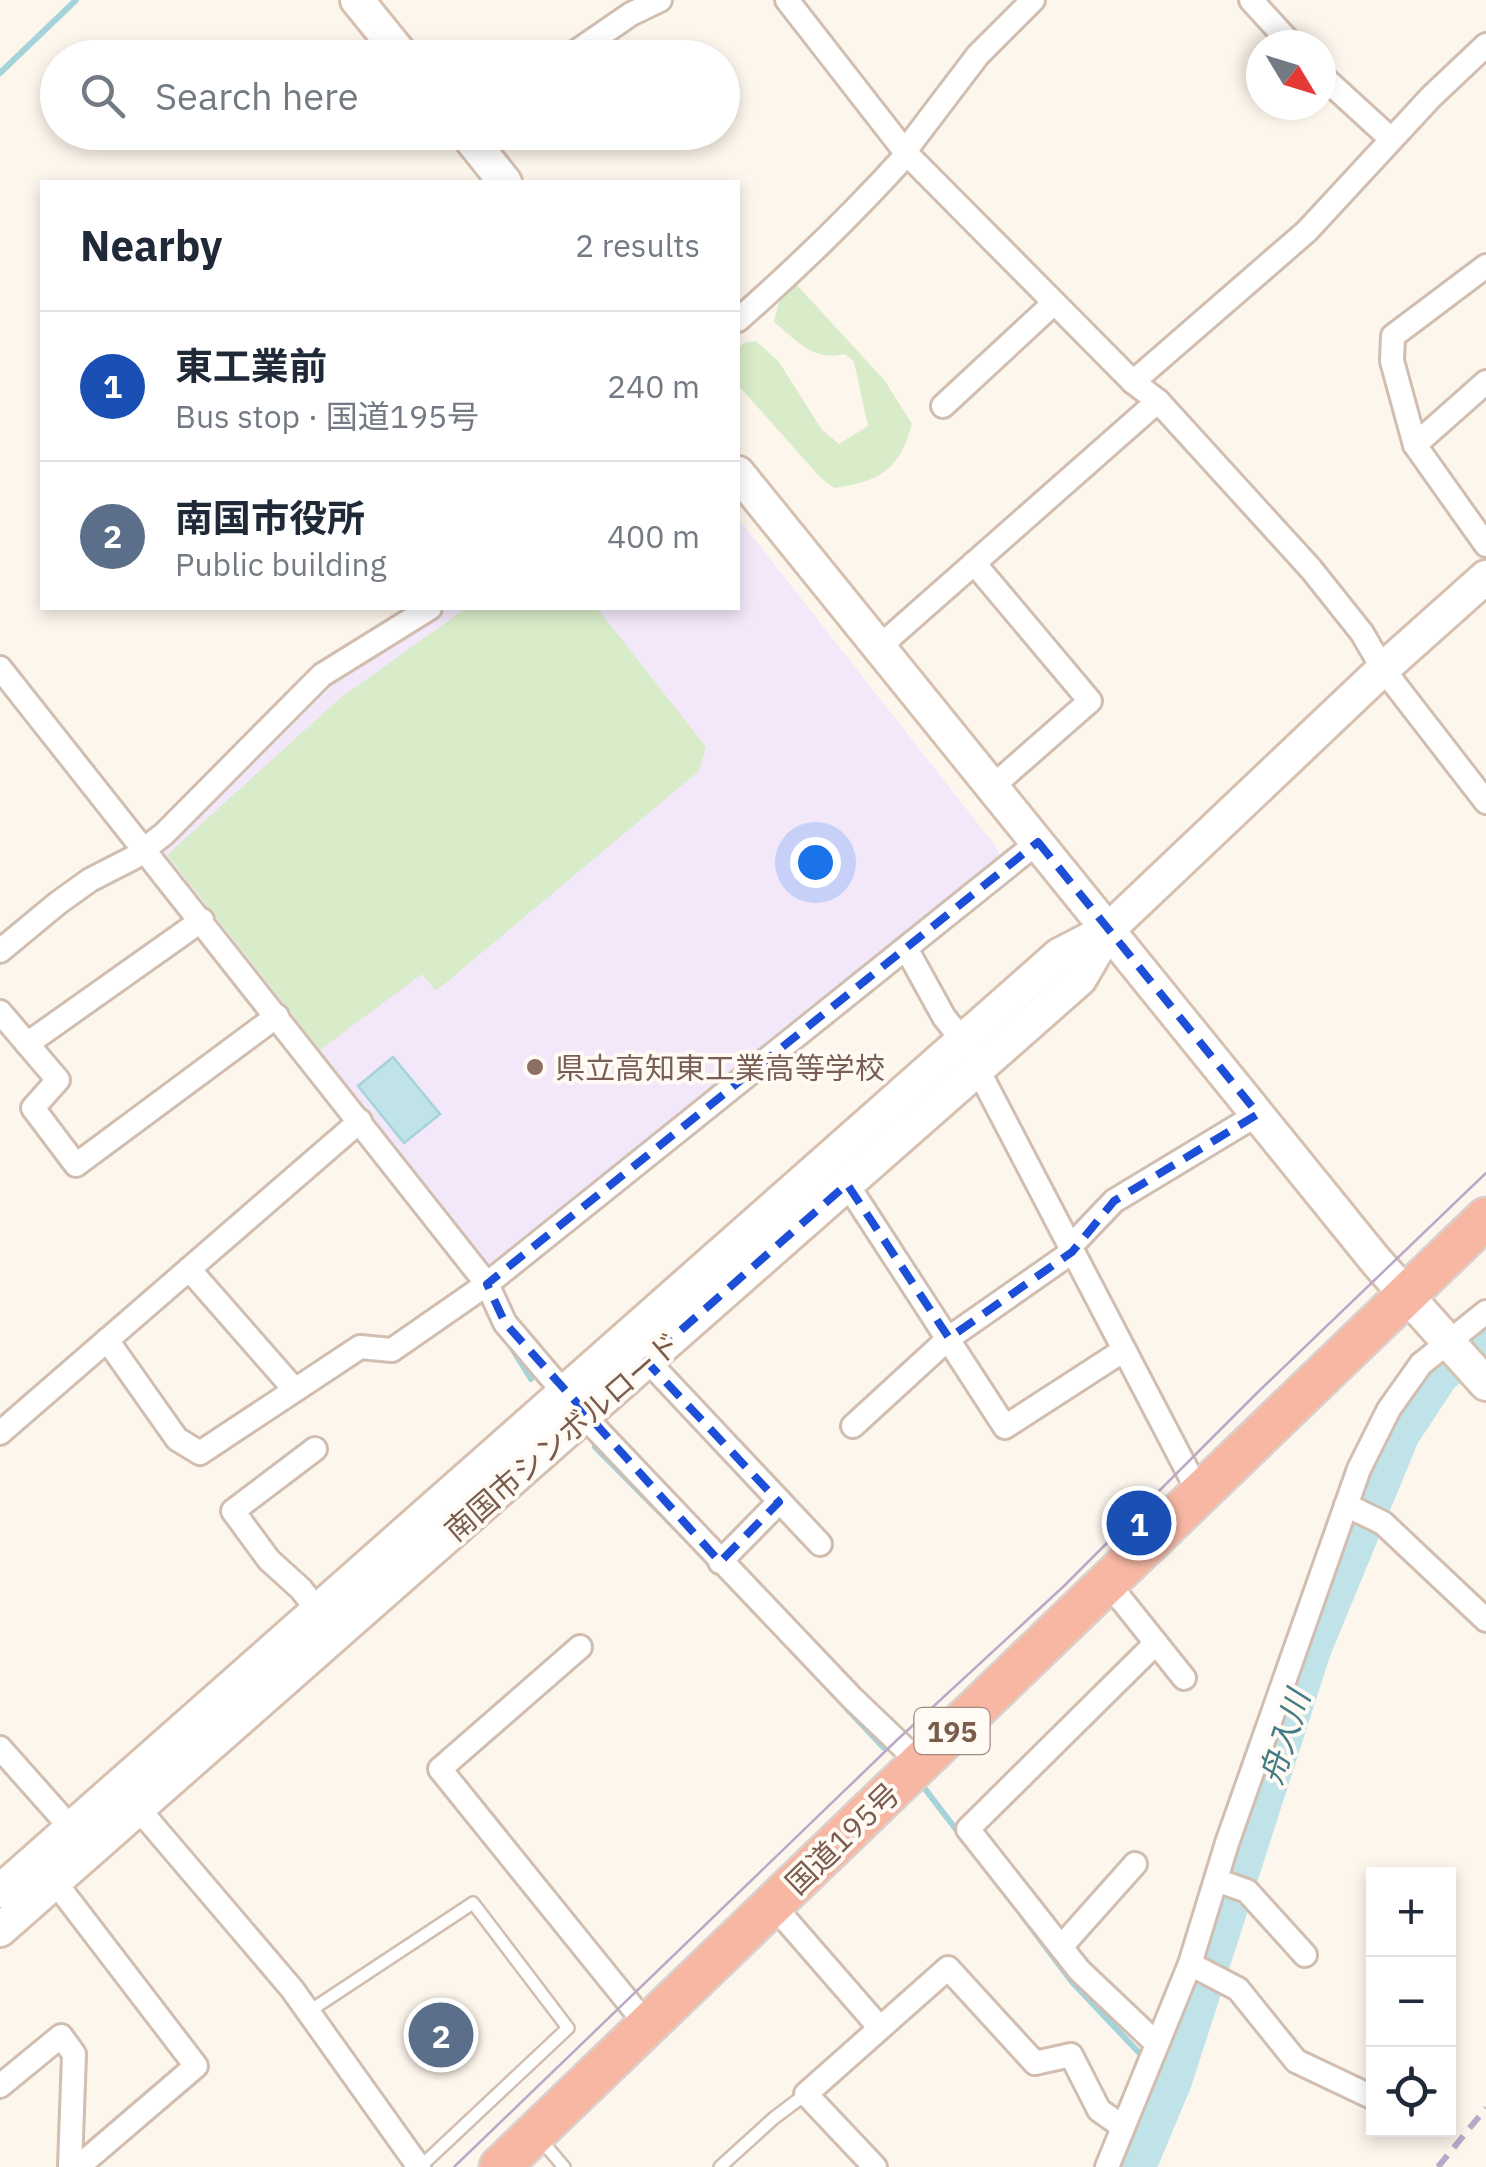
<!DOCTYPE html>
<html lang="en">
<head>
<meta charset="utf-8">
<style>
	:root { --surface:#fff; --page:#f6f6f7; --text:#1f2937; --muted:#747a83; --line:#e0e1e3; --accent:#e76f51 }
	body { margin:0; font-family:"IBM Plex Sans","Noto Sans JP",sans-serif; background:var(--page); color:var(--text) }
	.controls { position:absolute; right:30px; bottom:30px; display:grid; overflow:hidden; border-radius:0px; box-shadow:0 5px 15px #0003 }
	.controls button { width:90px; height:90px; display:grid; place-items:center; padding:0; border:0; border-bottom:2px solid var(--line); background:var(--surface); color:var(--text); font:50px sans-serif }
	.compass { position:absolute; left:1246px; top:30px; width:90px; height:90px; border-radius:50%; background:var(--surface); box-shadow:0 5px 15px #0003; rotate:128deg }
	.you { position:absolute; left:815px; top:862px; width:35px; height:35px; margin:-25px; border:8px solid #fff; border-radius:50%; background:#1a73e8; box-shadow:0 0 0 15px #1a73e833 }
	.badge { display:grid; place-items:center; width:65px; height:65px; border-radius:50%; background:var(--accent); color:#fff; font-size:32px; font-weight:700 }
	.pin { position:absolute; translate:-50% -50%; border:5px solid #fff; box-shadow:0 2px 10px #0006 }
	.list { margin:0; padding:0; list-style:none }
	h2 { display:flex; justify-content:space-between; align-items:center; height:130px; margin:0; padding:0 40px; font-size:42px }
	h2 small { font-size:32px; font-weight:400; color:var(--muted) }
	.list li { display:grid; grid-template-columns:65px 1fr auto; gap:30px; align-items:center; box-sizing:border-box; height:150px; padding:0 40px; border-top:2px solid var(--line) }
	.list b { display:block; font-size:38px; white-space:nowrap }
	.list p { margin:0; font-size:32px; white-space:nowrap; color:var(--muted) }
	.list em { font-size:32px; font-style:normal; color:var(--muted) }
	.icon { flex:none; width:55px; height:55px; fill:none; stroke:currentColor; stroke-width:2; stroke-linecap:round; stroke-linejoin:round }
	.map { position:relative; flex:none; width:1486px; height:2167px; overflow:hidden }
	.search { position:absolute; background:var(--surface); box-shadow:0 5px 15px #0003; left:40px; top:40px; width:700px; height:110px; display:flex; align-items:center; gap:25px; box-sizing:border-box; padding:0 35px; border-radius:55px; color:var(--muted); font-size:38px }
	.panel { position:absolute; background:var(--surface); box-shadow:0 5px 15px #0003; left:40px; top:180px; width:700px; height:430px; border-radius:0px }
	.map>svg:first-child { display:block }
	.education { fill:#f3e8fa }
	.green { fill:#d8ecc9 }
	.water { fill:#bfe3e8; stroke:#a5d3da; stroke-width:2.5 }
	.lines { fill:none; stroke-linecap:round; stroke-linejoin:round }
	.stream { stroke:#a5d3da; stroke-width:6 }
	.river { stroke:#bfe3e8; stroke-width:38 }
	.lane-casing { stroke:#d1beb0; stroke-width:16 }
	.street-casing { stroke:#d1beb0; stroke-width:28 }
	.secondary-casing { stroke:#d6c0b0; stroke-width:38 }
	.highway-casing { stroke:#dad1cd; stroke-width:45 }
	.lane { stroke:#fff; stroke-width:11 }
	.street { stroke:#fff; stroke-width:22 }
	.secondary { stroke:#fff; stroke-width:32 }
	.highway { stroke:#f7b7a3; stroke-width:40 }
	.tram { stroke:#b9a8c9; stroke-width:2.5 }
	.rail { stroke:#b9a8c9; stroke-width:6; stroke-dasharray:15 10; stroke-linecap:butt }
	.marked { fill:none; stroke:#1d4ed8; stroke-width:8; stroke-dasharray:20 12; stroke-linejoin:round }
	.education-dot { fill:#8d6e63; stroke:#fffaf3; stroke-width:4 }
	.labels { text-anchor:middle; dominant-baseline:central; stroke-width:8; stroke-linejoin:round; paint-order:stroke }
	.shield { fill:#fffaf3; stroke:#a28b7f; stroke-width:2.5 }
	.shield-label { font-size:28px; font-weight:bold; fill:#7a5c4d }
	.education-label { font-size:30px; fill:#785e54; stroke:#fffaf3; text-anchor:start }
	.street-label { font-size:30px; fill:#7a5c4d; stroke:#fffaf3 }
	.water-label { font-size:32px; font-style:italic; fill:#437c86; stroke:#fffaf3 }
</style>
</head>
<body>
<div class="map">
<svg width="1486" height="2167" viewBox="0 0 1486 2167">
	<rect width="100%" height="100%" fill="#fdf6ec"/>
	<!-- education -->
	<path class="education" d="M738 518 997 848 1002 861 487 1274 158 855 163 845 326 689 354 667 450 608H738Z"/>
	<!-- green -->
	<g class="green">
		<path d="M797 285 885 381 912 424C899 471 880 481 834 488L820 477 738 385V348L744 343 756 341 779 362 822 430 839 444 868 426 854 362 845 354C814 362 797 341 774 322L781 292Z"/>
		<path d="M466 608H597L706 747 699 771 436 991 422 974 320 1050 167 855 339 699Z"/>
	</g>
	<!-- water -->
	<path class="water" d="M393 1057 440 1114 404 1143 358 1086Z"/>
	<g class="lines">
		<!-- stream -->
		<g class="stream">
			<path d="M0 73 76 0"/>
			<path d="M508 1342 531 1379"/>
			<path d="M595 1447 687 1540"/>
			<path d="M847 1709 884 1748"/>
			<path d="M922 1785 994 1879"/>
			<path d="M1023 1917 1072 1982 1145 2059"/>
			<path d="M1154 2066 1173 2081"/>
		</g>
		<!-- river -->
		<path class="river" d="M1137 2167 1173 2081 1312 1650 1401 1434 1440 1375 1486 1337"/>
		<defs>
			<g id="lane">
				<path d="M308 2012 473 1903 568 2028 420 2167"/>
				<path d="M541 2140 564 2167"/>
				<path d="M720 2167 774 2118 806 2094"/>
			</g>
			<g id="street">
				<path d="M787 0 907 154 1133 382 1158 401 1311 569 1362 633 1383 669 1486 802"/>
				<path d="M1251 0 1292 45"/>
				<path d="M567 58 631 14 660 0"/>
				<path d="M1321 75 1391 139"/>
				<path d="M905 151 978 55 1033 0"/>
				<path d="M1486 266 1393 336 1392 361 1415 445 1486 545"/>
				<path d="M738 320C797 268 854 213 907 154"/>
				<path d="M1133 382 1307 231 1431 97 1486 45"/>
				<path d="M943 406 1054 303"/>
				<path d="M1415 445 1486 382"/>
				<path d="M974 563 1090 701 992 787"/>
				<path d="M878 648 1158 401"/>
				<path d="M0 668 487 1284 505 1323 584 1416 852 1698 919 1762"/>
				<path d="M907 950 944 1017 963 1041 1200 1495"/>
				<path d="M0 951 58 903 90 880 133 858 164 834 322 675 430 608"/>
				<path d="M0 1012 58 1080 33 1108 76 1165 277 1016"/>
				<path d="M27 1044 202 920"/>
				<path d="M847 1184 1005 1427 1124 1350"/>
				<path d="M1070 1247 1114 1201 1258 1114"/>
				<path d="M189 1269 295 1390"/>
				<path d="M107 1340 177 1439 200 1453 360 1347 392 1350 487 1284 1038 842"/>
				<path d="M647 1360 820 1544"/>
				<path d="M853 1426 949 1338 1072 1252"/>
				<path d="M0 1433 360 1121"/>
				<path d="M315 1449 233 1511 269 1560 301 1589 318 1611"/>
				<path d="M1346 1505 1383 1523 1486 1620"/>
				<path d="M720 1562 779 1502"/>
				<path d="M1108 1583 1184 1678"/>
				<path d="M1156 1643 968 1829 1079 1970 1157 2044"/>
				<path d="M580 1647 440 1769 646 2024"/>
				<path d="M0 1748 71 1828"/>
				<path d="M131 1800 292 1989 419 2167"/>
				<path d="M1216 1880 1247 1891 1305 1955"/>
				<path d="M55 1882 196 2066 78 2167"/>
				<path d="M773 1905 880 2028"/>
				<path d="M1061 1947 1135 1864"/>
				<path d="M1190 1964 1238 1989 1296 2061 1374 2098"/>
				<path d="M0 2086 61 2036 74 2054 70 2167"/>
				<path d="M875 2167 806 2094 948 1968 1035 2063 1071 2055 1099 2110 1123 2127"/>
				<path d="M1107 2167 1190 1964 1227 1843 1359 1469 1389 1409 1421 1364 1486 1312"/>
			</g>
			<g id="secondary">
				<path d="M357 0 404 58"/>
				<path d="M465 132 505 182"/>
				<path d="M738 473 1376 1261 1486 1384"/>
				<path d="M0 1891 1059 955 1109 929 1383 669 1486 577"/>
				<path d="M0 1930 1080 979 1109 929"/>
			</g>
			<path id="highway" d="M500 2167 1486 1218"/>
		</defs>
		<!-- lane casing -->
		<use href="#lane" class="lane-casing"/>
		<!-- street casing -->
		<use href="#street" class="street-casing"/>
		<!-- secondary casing -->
		<use href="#secondary" class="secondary-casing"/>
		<!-- highway casing -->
		<use href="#highway" class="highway-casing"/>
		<!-- lane -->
		<use href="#lane" class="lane"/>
		<!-- street -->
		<use href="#street" class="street"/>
		<!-- secondary -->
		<use href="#secondary" class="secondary"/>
		<!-- highway -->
		<use href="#highway" class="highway"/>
		<!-- tram -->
		<path class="tram" d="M454 2167 897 1740 1064 1586 1258 1392 1486 1173"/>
		<!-- rail -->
		<path class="rail" d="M1438 2167 1486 2108"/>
	</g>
	<!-- marked area -->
	<path class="marked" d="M1038 842 1258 1114 1114 1201 1072 1252 949 1338 847 1184 646 1361 779 1502 720 1562 505 1323 487 1284Z"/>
	<!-- markers -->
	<circle class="education-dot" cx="535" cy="1067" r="10"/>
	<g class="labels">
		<!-- shield labels -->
		<rect class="shield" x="914.5" y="1708" width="75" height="46" rx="8"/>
		<g class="shield-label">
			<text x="952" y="1731">195</text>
		</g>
		<!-- education labels -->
		<g class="education-label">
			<text x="555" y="1067">県立高知東工業高等学校</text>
		</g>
		<!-- street labels -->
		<g class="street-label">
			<text transform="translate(562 1436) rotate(-41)">南国市シンボルロード</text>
			<text transform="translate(842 1838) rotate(-44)">国道195号</text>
		</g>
		<!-- water labels -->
		<g class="water-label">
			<text transform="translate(1284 1737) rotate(-72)">舟入川</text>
		</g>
	</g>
</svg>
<div class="controls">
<button>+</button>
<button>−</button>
<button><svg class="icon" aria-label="locate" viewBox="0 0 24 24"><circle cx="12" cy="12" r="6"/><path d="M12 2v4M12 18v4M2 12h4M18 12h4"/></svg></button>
</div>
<svg class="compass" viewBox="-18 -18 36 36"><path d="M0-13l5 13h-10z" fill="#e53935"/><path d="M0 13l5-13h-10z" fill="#747a83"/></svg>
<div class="you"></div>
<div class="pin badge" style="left:1139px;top:1523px;background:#1a4fb4">1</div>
<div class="pin badge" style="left:441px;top:2035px;background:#5c6f8a">2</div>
<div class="search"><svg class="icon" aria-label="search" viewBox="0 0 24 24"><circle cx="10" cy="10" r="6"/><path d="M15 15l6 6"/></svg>Search here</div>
<section class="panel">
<h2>Nearby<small>2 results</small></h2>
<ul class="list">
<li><span class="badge" style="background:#1a4fb4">1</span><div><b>東工業前</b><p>Bus stop · 国道195号</p></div><em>240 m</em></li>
<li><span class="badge" style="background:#5c6f8a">2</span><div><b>南国市役所</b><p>Public building</p></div><em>400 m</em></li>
</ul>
</section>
</div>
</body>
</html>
